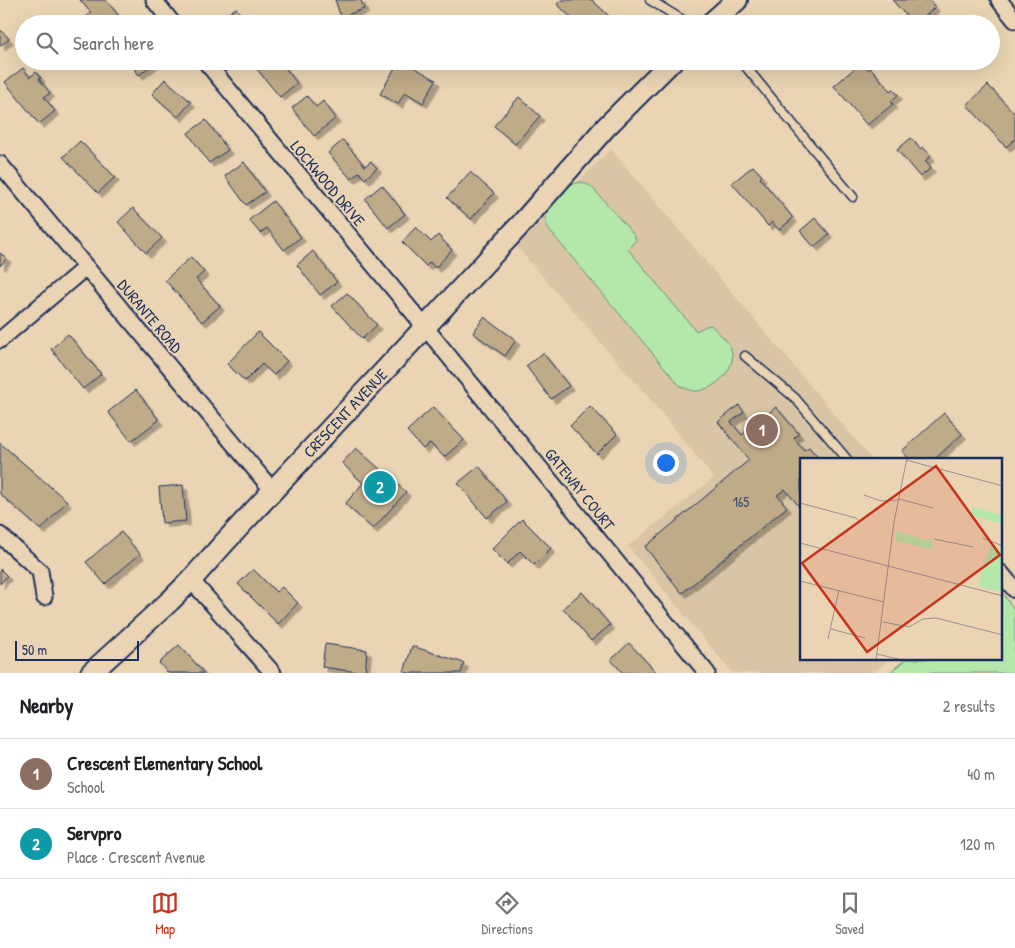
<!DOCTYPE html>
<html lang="en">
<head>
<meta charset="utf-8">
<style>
	:root { --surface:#fff; --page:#f2f2f2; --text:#202124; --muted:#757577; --line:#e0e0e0; --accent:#c8321e }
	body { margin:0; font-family:"Patrick Hand",sans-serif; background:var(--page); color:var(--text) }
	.scale { position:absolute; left:15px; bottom:12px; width:124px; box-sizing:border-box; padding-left:5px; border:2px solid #1b2f5e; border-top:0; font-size:14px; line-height:18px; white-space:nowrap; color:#1b2f5e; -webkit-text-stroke:4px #ead4b3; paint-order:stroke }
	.you { position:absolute; left:665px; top:462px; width:18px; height:18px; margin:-12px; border:4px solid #fff; border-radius:50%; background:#1a73e8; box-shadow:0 0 0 8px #1a73e833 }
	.badge { display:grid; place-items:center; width:32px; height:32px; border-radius:50%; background:var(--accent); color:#fff; font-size:16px; font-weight:700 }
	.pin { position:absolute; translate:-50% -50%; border:2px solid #fff; box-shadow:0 1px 5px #0006 }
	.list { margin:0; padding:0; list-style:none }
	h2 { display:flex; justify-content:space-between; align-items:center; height:65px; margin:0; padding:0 20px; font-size:21px }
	h2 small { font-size:16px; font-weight:400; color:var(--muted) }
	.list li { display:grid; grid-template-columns:32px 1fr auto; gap:15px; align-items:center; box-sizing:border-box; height:70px; padding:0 20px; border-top:1px solid var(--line) }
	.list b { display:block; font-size:19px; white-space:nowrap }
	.list p { margin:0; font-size:16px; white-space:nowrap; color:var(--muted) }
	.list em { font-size:16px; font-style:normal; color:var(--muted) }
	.icon { flex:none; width:28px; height:28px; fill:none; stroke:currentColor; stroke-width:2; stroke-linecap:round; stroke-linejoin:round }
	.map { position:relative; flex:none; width:1015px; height:673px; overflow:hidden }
	.search { position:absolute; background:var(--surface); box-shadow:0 5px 20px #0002; left:15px; right:15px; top:15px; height:55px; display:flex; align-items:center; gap:12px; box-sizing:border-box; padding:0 18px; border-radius:28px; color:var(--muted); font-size:19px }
	.sheet { height:205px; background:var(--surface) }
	nav { display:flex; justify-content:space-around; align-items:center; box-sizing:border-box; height:70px; border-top:1px solid var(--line); background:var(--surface); font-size:14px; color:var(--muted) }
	nav a { display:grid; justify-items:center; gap:2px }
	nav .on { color:var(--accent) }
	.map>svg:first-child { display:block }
	.built { fill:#d9c5a5 }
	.green { fill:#b3e8aa; stroke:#678c84 }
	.building { fill:#c0ab89; stroke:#1b2f5e; filter:url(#shadow) }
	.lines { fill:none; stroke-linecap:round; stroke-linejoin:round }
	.lane-casing { stroke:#1b2f5e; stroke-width:11 }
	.street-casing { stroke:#1b2f5e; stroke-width:19 }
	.secondary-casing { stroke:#1b2f5e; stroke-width:24 }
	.lane { stroke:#ead4b3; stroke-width:8 }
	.street { stroke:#ead4b3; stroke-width:15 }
	.secondary { stroke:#ead4b3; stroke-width:20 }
	.labels { text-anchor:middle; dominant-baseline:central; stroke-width:4; stroke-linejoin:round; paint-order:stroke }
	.number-label { font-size:14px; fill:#444e69 }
	.street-label { font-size:16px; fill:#1b2f5e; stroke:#ead4b3 }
	.inset-road { fill:none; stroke:#979291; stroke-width:1 }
	.view { fill:#c8321e; fill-opacity:0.15; stroke:#c8321e; stroke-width:2.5 }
	.inset-edge { fill:none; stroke:#1b2f5e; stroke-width:2.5 }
</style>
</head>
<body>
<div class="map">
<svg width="1015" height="673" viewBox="0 0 1015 673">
	<defs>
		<filter id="shadow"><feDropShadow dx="4.5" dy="4.5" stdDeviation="0" flood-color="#0004"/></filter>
	</defs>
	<rect width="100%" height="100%" fill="#ead4b3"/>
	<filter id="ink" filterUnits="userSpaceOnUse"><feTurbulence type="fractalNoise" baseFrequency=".02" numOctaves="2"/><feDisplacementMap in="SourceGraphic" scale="10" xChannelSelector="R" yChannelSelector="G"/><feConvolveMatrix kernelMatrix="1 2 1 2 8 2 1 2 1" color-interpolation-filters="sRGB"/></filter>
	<g filter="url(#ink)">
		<!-- built -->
		<path class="built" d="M611 149 872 459H801V659H890L873 673H732L628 546 714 478 652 401 515 245Z"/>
		<!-- green -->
		<g class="green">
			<path d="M581 182 591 186 634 235 636 240 628 249 696 331 706 326 711 325C717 332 728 340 731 349 738 368 716 389 698 391 693 392 685 388 680 386L549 230 545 220 551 203 568 185Z"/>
			<path d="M1001 591 1015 611V673H889L906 659H1001Z"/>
		</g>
		<!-- building -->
		<g class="building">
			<path d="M80 0H106L118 15 108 24H82L80 22 91 13Z"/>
			<path d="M335 0H361L364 9 341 17Z"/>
			<path d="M561 0H592L608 15 600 24H578L557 4Z"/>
			<path d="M892 0H929L935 7 917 24H914Z"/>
			<path d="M236 8 247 24H222L219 20Z"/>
			<path d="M0 31H2L9 39 0 46Z"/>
			<path d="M128 61H155V62L139 75Z"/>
			<path d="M263 61H280L297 83 280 97 255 67Z"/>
			<path d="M399 61H403L436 80 423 103 405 92 398 104 380 94Z"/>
			<path d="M862 62 869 70 871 68 890 91 893 89 898 95 891 101 893 104 867 125 834 86Z"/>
			<path d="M23 68 30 77 36 72 41 78 39 79 50 93 44 97 55 111 39 124 5 82Z"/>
			<path d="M165 79 191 102 178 117 152 94Z"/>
			<path d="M988 85 1015 114V139L1006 147 967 105Z"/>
			<path d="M307 96 316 107 323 101 336 118 314 136 292 108Z"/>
			<path d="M519 97 540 116 515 144 494 126Z"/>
			<path d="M206 120 228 150 209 163 188 133Z"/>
			<path d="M911 138 920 149 923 147 931 156 925 161 931 168 920 177 897 150Z"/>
			<path d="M343 140 365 166 371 161 377 168 365 179 359 172 351 179 328 153Z"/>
			<path d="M80 141 115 177 98 193 63 157Z"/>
			<path d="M244 162 265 192 246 205 225 176Z"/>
			<path d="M753 166 762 176 760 178 793 218 779 230 772 222 768 226 732 183Z"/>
			<path d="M470 172 494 193 471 219 447 198Z"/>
			<path d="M382 185 405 214 388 228 365 199Z"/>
			<path d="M273 201 301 237 284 250 267 228 260 233 249 220Z"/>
			<path d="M133 208 162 238 146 253 118 222Z"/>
			<path d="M815 218 829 234 814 247 800 231Z"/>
			<path d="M416 227 431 242 438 235 452 250 435 268 430 262 426 266 402 242Z"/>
			<path d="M313 251 337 282 320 295 297 265Z"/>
			<path d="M0 253 7 258 0 266Z"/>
			<path d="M191 257 204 272 196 279 220 306 202 322 165 280Z"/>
			<path d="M347 293 377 325 362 339 332 306Z"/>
			<path d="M484 317 516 340 505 356 473 333Z"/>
			<path d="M258 332 287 361 274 375 262 364 245 381 227 364Z"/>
			<path d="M68 334 101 374 83 389 51 349Z"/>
			<path d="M543 353 569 386 551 399 526 366Z"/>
			<path d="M136 390 159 420 131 441 108 412Z"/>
			<path d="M739 405 744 412 731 422 742 435 776 407 799 434 794 438 804 450 809 447 819 459H801V509L785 489 777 495 787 507 682 593 645 547 749 460 718 422Z"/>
			<path d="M590 406 617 434 597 454 570 426Z"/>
			<path d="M433 407 464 440 444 457 430 443 423 449 407 431Z"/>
			<path d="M944 413 962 434 935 459H909L902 451Z"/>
			<path d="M0 443 67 501 41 530 0 494Z"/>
			<path d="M356 448 406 492 373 529 345 504 363 483 342 463Z"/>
			<path d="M479 466 507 502 487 518 458 483Z"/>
			<path d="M183 485 186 521 162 523 159 487Z"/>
			<path d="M522 519 551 548 534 565 520 551 507 564 492 549Z"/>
			<path d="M121 532 140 554 105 584 86 562Z"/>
			<path d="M0 569 7 576 0 584Z"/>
			<path d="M253 569 276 592 282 587 298 603 278 624 238 584Z"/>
			<path d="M582 592 610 625 591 641 563 608Z"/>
			<path d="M629 643 657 673H623L611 660Z"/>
			<path d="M325 644 367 650 365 673 322 667Z"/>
			<path d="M179 645 204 673H168L159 663Z"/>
			<path d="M412 646 464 663 461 673H409L404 672Z"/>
		</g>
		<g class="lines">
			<defs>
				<g id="lane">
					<path d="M650 0 689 24"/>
					<path d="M741 61 853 197"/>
					<path d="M745 356 795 398 847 459"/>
				</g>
				<g id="street">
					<path d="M154 0 173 24"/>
					<path d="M999 0 1015 20"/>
					<path d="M205 61 425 327 707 673"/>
					<path d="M0 164 273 491"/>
					<path d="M0 340 86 267"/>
					<path d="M0 535 40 571 44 597"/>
					<path d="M1001 573 1015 590"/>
					<path d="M191 580 273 673"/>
				</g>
				<g id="secondary">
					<path d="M710 24 737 0"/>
					<path d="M91 673 170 601 191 580 225 542 522 223 605 128 672 61"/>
				</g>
			</defs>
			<!-- lane casing -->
			<use href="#lane" class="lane-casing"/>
			<!-- street casing -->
			<use href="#street" class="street-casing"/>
			<!-- secondary casing -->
			<use href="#secondary" class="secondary-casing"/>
			<!-- lane -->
			<use href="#lane" class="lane"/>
			<!-- street -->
			<use href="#street" class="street"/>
			<!-- secondary -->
			<use href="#secondary" class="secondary"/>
		</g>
	</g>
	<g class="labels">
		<!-- number labels -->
		<g class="number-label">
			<text x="741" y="501">165</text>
		</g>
		<!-- street labels -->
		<g class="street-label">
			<text transform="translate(328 183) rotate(50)">LOCKWOOD DRIVE</text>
			<text transform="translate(150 316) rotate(50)">DURANTE ROAD</text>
			<text transform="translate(345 413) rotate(-47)">CRESCENT AVENUE</text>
			<text transform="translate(580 489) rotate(51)">GATEWAY COURT</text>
		</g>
	</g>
	<!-- overview -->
	<g transform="translate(800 458)">
		<rect width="202" height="202" fill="#ead4b3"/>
		<path d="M173 49 202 57V66L170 57ZM98 73 125 82 131 81 133 89 129 91 96 83 95 75ZM190 87 202 92V134L178 128Z" fill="#b3e8aa"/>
		<path class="inset-road" d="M106 2 203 28M64 37 81 43 98 42M99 41 133 50M0 45 56 60 59 63M183 80 203 88M134 81 173 89M0 85 203 138M0 123 84 144M83 164 109 169 123 161 136 160 203 177M31 171 65 180M28 181 39 132M77 196 102 202M76 202 94 64 107 0"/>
		<path class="view" d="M136 8 200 97 67 194 2 105Z"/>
		<rect width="202" height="202" class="inset-edge"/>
	</g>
</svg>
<div class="scale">50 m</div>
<div class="you"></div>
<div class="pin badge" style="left:762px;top:430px;background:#8d6e63">1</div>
<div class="pin badge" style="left:380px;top:487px;background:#0f9aa8">2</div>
<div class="search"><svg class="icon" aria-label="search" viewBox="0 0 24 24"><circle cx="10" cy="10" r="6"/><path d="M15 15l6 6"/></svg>Search here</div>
</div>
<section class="sheet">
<h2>Nearby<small>2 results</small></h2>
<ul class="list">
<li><span class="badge" style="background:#8d6e63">1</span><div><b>Crescent Elementary School</b><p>School</p></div><em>40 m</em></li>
<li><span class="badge" style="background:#0f9aa8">2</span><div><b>Servpro</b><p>Place · Crescent Avenue</p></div><em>120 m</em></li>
</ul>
</section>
<nav>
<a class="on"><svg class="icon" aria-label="map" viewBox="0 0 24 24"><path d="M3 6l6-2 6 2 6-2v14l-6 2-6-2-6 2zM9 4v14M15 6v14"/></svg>Map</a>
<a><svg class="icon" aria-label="directions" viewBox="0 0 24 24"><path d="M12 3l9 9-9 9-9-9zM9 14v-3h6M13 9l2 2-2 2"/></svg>Directions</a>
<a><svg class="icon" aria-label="saved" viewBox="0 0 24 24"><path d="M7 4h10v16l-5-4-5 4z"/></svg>Saved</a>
</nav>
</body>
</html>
